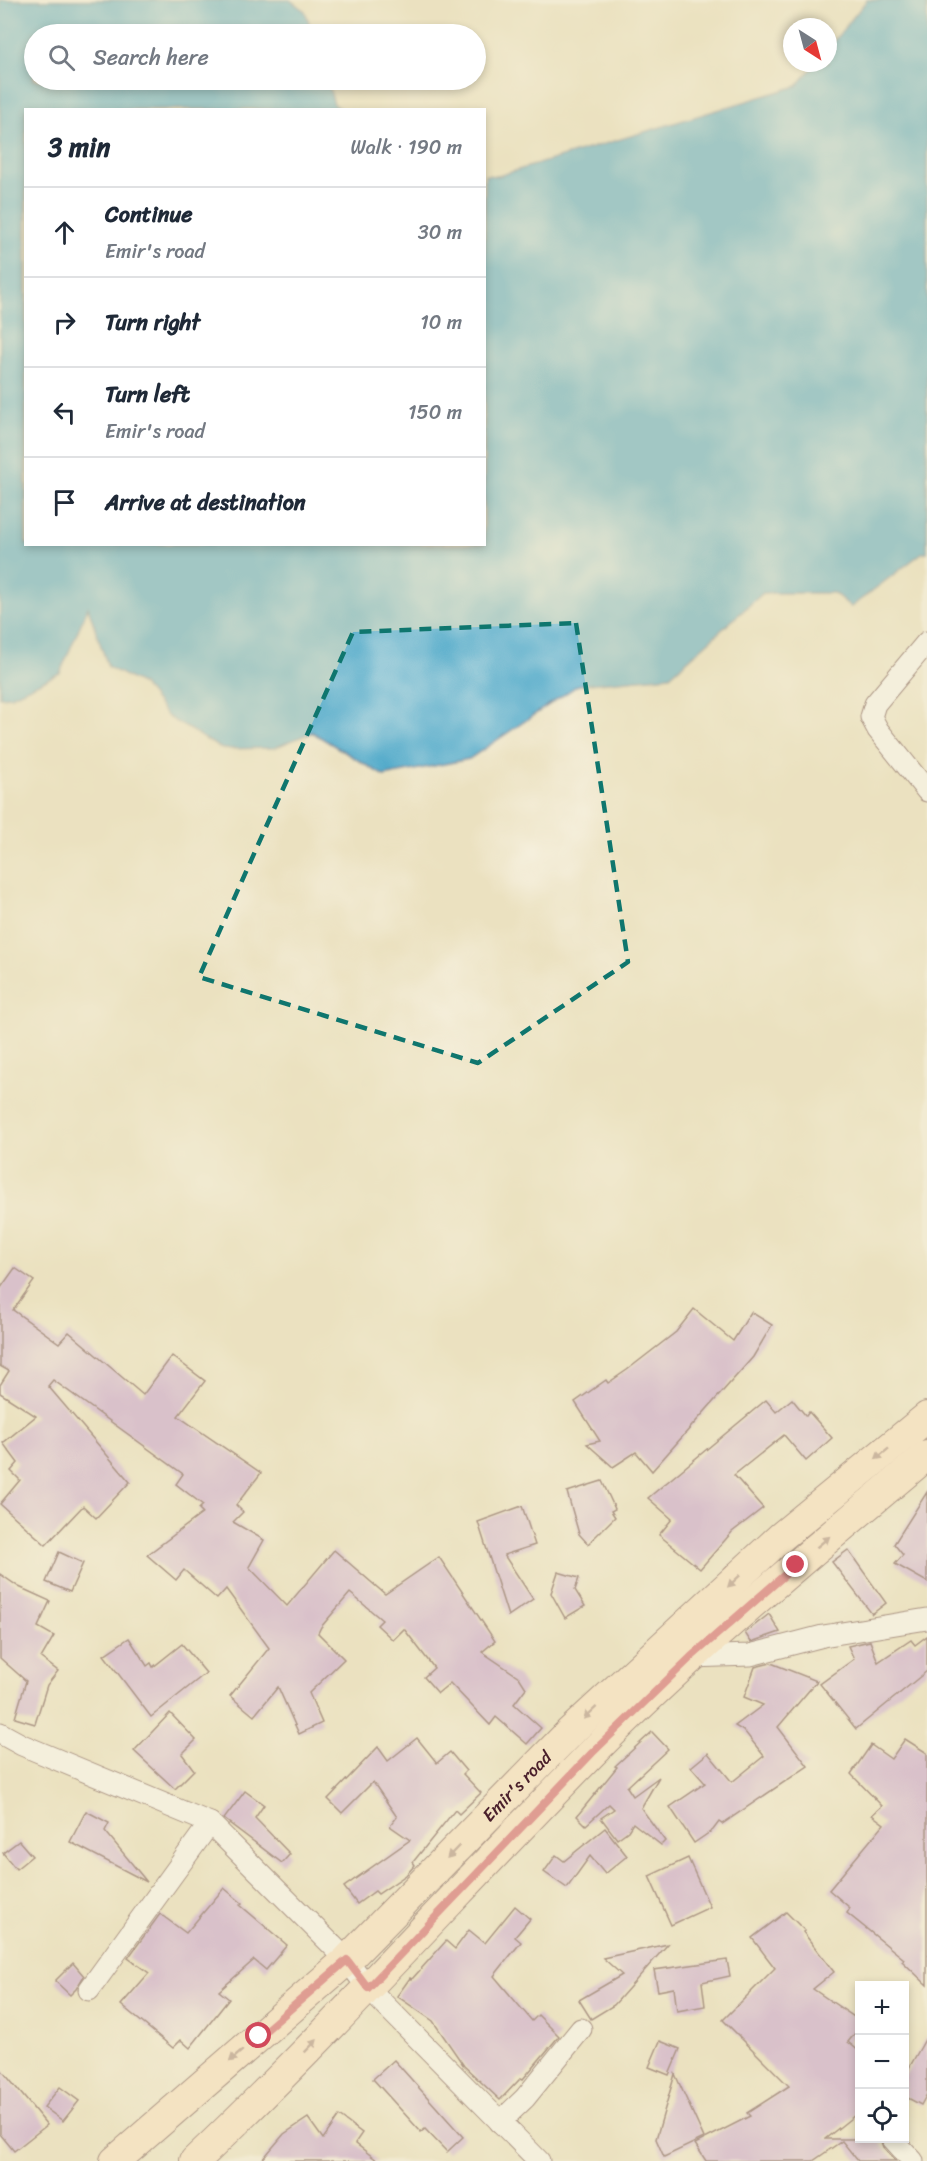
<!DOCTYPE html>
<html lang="en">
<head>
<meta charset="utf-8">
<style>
	:root { --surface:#fff; --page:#f2f2f3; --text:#1f2937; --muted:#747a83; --line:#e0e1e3 }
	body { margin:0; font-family:Sriracha,sans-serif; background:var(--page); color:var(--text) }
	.controls { position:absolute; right:18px; bottom:18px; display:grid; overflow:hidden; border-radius:0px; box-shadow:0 3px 9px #0003 }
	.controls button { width:54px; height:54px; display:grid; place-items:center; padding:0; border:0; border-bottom:2px solid var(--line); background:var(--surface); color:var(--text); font:30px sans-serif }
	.compass { position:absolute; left:783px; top:18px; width:54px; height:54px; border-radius:50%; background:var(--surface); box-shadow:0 3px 9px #0003; rotate:144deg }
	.stop { position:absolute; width:18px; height:18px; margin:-14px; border:4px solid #d1495b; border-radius:50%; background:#fff }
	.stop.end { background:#d1495b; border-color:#fff; box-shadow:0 2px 6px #0008 }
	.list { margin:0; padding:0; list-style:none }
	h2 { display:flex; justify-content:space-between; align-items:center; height:78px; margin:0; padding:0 24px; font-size:26px }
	h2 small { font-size:20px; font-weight:400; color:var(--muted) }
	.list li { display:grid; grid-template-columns:39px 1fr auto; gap:18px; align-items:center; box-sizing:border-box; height:90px; padding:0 24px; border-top:2px solid var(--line) }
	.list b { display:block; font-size:22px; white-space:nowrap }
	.list p { margin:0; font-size:20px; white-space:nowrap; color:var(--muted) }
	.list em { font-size:20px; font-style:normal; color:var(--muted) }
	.icon { flex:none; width:33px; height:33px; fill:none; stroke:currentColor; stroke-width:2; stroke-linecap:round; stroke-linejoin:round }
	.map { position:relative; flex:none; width:927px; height:2161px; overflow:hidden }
	.search { position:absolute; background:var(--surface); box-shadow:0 3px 9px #0003; left:24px; top:24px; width:462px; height:66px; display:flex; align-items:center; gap:15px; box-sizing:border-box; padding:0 21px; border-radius:33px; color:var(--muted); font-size:22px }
	.panel { position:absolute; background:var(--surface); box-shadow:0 3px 9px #0003; left:24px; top:108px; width:462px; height:438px; border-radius:0px }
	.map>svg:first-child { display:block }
	.water { fill:#4ba7c9; stroke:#4a637a; stroke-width:1.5 }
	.building { fill:#c49ad8 }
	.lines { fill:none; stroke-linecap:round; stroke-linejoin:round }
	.street-casing { stroke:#623c41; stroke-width:23 }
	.secondary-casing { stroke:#623c41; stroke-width:32 }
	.street { stroke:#fff; stroke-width:21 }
	.secondary { stroke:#ffe4c6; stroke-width:30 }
	.oneway { fill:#a48278 }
	.route { stroke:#d1495b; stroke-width:8 }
	.marked { fill:none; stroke:#0f766e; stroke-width:4.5; stroke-dasharray:12 8; stroke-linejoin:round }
	.labels { text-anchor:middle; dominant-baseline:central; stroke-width:6; stroke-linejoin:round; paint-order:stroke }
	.street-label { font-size:18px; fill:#4a1f2b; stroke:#fbf7ec }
</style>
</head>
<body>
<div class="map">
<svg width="927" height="2161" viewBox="0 0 927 2161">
	<rect width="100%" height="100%" fill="#fbf7ec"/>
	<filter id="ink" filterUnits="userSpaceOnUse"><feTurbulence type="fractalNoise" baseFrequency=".0167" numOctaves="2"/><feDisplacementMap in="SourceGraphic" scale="12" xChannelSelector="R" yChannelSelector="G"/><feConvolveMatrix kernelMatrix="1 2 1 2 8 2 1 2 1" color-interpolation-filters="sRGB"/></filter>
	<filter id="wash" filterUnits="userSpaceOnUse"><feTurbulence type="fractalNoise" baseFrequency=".008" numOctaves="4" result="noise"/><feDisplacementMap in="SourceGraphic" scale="24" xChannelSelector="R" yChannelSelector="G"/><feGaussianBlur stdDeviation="1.35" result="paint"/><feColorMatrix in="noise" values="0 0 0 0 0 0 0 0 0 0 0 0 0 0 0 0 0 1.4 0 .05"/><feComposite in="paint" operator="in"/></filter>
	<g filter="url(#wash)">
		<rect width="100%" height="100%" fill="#ebe1c0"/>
		<!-- water -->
		<path class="water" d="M0 0H290L305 11 313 34H34V80H327L334 104 341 109 26 110V544H484L485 175 498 176 797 86 816 63H828V48L867 0H927V552L922 553 851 607 834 593H763L670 676 578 685 469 759 384 776 312 732 274 748 222 749 168 717 143 685 108 667 88 607 60 673 11 696 0 697Z"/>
		<g id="blocks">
			<!-- building -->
			<g class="building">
				<path d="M15 1268 34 1281 13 1310 59 1343 69 1332 143 1395 172 1356 205 1381 178 1416 261 1473 236 1505 243 1512 233 1522 264 1540 249 1567 287 1606 334 1550 385 1594 439 1557 495 1641 482 1652 519 1677 526 1688 514 1704 541 1728 527 1744 496 1717 490 1725 450 1683 438 1693 424 1677 434 1668 404 1629 393 1640 377 1625 382 1620 350 1593 321 1627 318 1633 344 1659 309 1693 322 1723 299 1734 278 1687 254 1716 230 1696 269 1648 226 1589 217 1599 184 1570 176 1580 147 1555 203 1513 199 1509 203 1505 176 1484 183 1474 53 1380 48 1386 130 1482 96 1518 83 1506 46 1545 0 1504 20 1480 11 1471 18 1463 3 1443 36 1416 0 1393V1385L9 1371 0 1366V1289Z"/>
				<path d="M694 1309 733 1341 751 1312 772 1325 753 1357 652 1471 636 1452 613 1467 587 1444 600 1441 575 1402 606 1380 608 1383 627 1370 676 1332Z"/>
				<path d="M792 1399 806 1416 809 1412 832 1438 806 1461 784 1435 734 1475 763 1508 732 1532 700 1569 659 1535 672 1519 648 1498 766 1400 776 1412Z"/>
				<path d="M602 1481 615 1509 611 1511 615 1517 588 1544 579 1534 567 1492Z"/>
				<path d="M927 1492V1582L895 1564 903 1555 894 1544Z"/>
				<path d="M522 1506 535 1545 504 1555 533 1599 508 1616 478 1522Z"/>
				<path d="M848 1550 886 1603 872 1614 832 1562Z"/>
				<path d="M59 1552 83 1563 70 1592 46 1582Z"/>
				<path d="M558 1572 579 1578 575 1590 585 1606 565 1618 551 1593Z"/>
				<path d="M0 1574 19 1587 50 1601 38 1627 54 1636 41 1658 58 1671 47 1685 35 1724 15 1718 26 1681 0 1658Z"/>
				<path d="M769 1614 780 1632 751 1642 745 1633Z"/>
				<path d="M927 1636V1671L856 1729 820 1684 854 1659 848 1646 870 1641 878 1662 911 1640 915 1645Z"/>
				<path d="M129 1638 147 1666 151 1663 153 1667 182 1644 206 1673 151 1717 104 1655Z"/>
				<path d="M771 1663 817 1681 778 1727 808 1766 722 1824 719 1822 713 1830 694 1843 670 1807 705 1783 691 1767 708 1753 732 1782 764 1756 745 1732 735 1726 763 1705 744 1697 755 1667Z"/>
				<path d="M170 1713 196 1740 182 1754 194 1770 175 1789 134 1751Z"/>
				<path d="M652 1732 668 1749 627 1787 633 1796 659 1777 641 1808 665 1841 661 1845 633 1823 628 1831 617 1839 601 1818 614 1809 609 1804 586 1825 577 1816 617 1767 615 1766Z"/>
				<path d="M417 1738 437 1763 450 1752 466 1771 463 1774 481 1793 459 1814 455 1810 413 1862 415 1865 406 1875 378 1894 375 1891 357 1904 344 1887 410 1840 390 1826 397 1817 373 1782 342 1813 328 1799 378 1747 388 1761Z"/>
				<path d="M905 1739 927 1753V1985L902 1961 904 1959 847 1913 850 1908 829 1890 884 1824 872 1815 882 1806 851 1774 871 1745 891 1759Z"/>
				<path d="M245 1791 264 1805 255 1818 290 1854 282 1863 224 1819Z"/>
				<path d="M86 1811 109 1823 105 1831 147 1882 70 1842Z"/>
				<path d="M605 1828 627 1856 605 1874 590 1856 567 1888 544 1872 556 1855 564 1861Z"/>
				<path d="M19 1841 32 1856 16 1869 3 1853Z"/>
				<path d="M688 1858 710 1907 671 1925 649 1876Z"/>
				<path d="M224 1888 242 1903 240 1905 287 1945 266 1970 254 1960 219 1991 229 1999 190 2048 181 2040 173 2048 121 2005 149 1973 128 1958 160 1914 186 1933Z"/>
				<path d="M515 1906 530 1919 515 1937 521 1942 494 1976 532 2021 538 2015 559 2036 523 2079 521 2078 500 2100 464 2066 433 2021 397 1996 410 1978 412 1979 446 1941 455 1949 469 1930 485 1943Z"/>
				<path d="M786 1912 805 1931 803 1932 834 1972 813 1989 860 2021V2027L848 2042 860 2052V2111L825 2139H880L883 2147 896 2161H858L842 2141 813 2161H706L695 2144 750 2116 747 2113 789 2086 723 2020 775 1968 752 1938Z"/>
				<path d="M668 1944 614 2005 591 2019 579 2000 622 1975 603 1958Z"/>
				<path d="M727 1960 730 1976 702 1982 705 2006 677 2011 674 1988 658 1991 654 1970Z"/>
				<path d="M73 1963 84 1976 76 1989 70 1995 55 1981Z"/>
				<path d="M927 2036V2094L921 2105 904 2096V2077Z"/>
				<path d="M660 2041 680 2049 669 2075 649 2067Z"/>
				<path d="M394 2060 463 2137 447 2152 425 2129 421 2132 373 2079Z"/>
				<path d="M0 2068 47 2125 14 2151 0 2134Z"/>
				<path d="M675 2074 704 2138 664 2157 656 2139Z"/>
				<path d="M60 2087 79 2101 63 2121 44 2107Z"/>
				<path d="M339 2116 362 2133 355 2143 378 2161H261L284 2134 308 2118 323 2139Z"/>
			</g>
		</g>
	</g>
	<g filter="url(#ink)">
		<use href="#blocks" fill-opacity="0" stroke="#623c41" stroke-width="1.5"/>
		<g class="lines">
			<defs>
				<g id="street">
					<path d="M927 642 875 704 871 717 878 730 927 791"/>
					<path d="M691 1657 750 1655 823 1636 927 1619"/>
					<path d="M0 1733 22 1745 210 1823 347 1960 368 1988 539 2161"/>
					<path d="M89 1990 210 1823"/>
					<path d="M500 2122 525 2098 581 2029"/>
					<path d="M892 2138 913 2161"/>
				</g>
				<g id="secondary">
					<path id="s1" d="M115 2161 347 1960 570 1732 782 1536 927 1417"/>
					<path d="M195 2161C332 2031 458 1890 591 1754 696 1647 812 1552 927 1455"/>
				</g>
			</defs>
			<!-- street casing -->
			<use href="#street" class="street-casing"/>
			<!-- secondary casing -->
			<use href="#secondary" class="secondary-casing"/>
			<!-- street -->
			<use href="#street" class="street"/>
			<!-- secondary -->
			<use href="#secondary" class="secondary"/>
		</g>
		<!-- one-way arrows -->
		<defs><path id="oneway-solid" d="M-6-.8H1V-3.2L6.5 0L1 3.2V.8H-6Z" transform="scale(1.5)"/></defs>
		<g class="oneway">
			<use href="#oneway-solid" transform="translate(882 1454) rotate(141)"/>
			<use href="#oneway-solid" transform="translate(823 1542) rotate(-40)"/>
			<use href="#oneway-solid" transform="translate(734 1581) rotate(137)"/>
			<use href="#oneway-solid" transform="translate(590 1713) rotate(137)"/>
			<use href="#oneway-solid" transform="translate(453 1852) rotate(134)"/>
			<use href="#oneway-solid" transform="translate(311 2046) rotate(-45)"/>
			<use href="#oneway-solid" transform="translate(236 2056) rotate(139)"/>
		</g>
	</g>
	<g class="lines" filter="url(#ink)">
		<!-- route -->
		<path class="route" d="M259 2036 347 1960 368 1988 592 1753 691 1657 796 1565"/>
	</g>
	<!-- marked area -->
	<path d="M0 0H927V2161H0ZM576 623 628 962 478 1063 199 977 353 632Z" fill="#ebe1c0" fill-opacity=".55" fill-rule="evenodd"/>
	<path class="marked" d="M576 623 628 962 478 1063 199 977 353 632Z"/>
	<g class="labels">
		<!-- street labels -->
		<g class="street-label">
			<text stroke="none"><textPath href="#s1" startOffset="550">Emir's road</textPath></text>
		</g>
	</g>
</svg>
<div class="controls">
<button>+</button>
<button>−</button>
<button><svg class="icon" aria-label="locate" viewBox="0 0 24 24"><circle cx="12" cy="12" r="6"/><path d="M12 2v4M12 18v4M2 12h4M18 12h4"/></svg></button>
</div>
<svg class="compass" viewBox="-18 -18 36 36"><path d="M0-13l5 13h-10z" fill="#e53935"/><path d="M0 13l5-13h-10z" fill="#747a83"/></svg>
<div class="stop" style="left:259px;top:2036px"></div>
<div class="stop end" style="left:796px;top:1565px"></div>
<div class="search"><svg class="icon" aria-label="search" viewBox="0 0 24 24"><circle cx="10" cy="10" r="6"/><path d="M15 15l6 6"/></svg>Search here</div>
<section class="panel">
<h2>3 min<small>Walk · 190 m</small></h2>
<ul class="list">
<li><svg class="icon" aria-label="ahead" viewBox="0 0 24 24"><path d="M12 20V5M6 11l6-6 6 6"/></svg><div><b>Continue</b><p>Emir's road</p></div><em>30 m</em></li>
<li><svg class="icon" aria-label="right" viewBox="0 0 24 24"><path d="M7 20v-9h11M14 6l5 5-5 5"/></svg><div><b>Turn right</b></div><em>10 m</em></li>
<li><svg class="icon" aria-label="left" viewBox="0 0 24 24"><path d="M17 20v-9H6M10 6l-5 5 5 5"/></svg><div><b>Turn left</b><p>Emir's road</p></div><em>150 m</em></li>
<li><svg class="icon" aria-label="arrive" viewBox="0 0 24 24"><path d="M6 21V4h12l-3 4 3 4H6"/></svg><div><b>Arrive at destination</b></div></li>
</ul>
</section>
</div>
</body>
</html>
